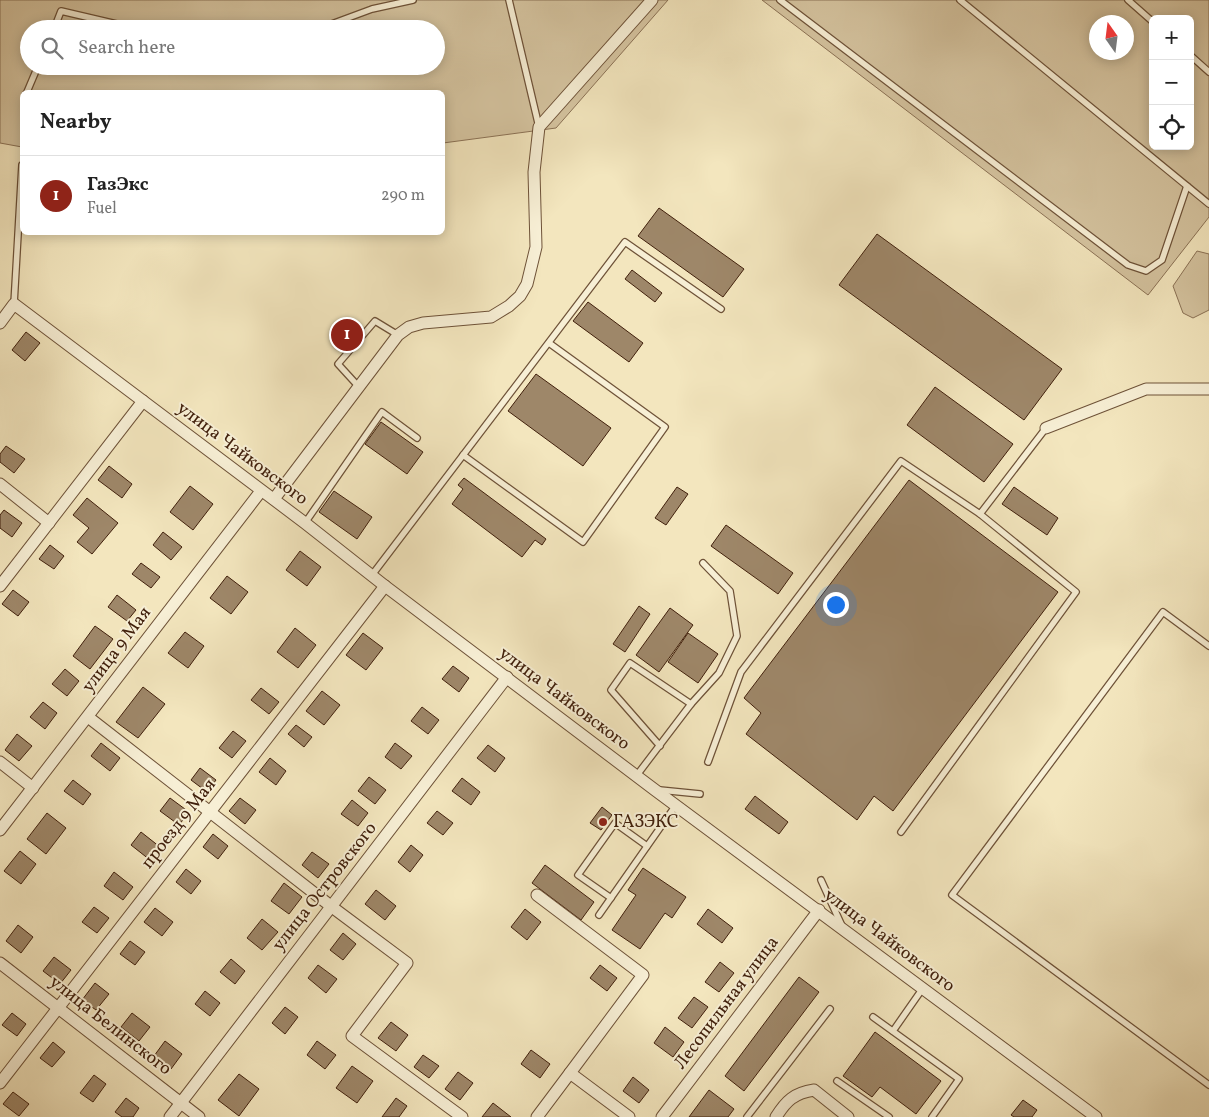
<!DOCTYPE html>
<html lang="en">
<head>
<meta charset="utf-8">
<style>
	:root { --surface:#fff; --page:#f6f6f6; --text:#222; --muted:#767676; --line:#e0e0e0; --accent:#8f2418 }
	body { margin:0; font-family:Vollkorn,serif; background:var(--page); color:var(--text) }
	.controls { position:absolute; right:15px; top:15px; display:grid; overflow:hidden; border-radius:8px; box-shadow:0 2px 12px #0003 }
	.controls button { width:45px; height:45px; display:grid; place-items:center; padding:0; border:0; border-bottom:1px solid var(--line); background:var(--surface); color:var(--text); font:25px sans-serif }
	.compass { position:absolute; left:1089px; top:15px; width:45px; height:45px; border-radius:50%; background:var(--surface); box-shadow:0 2px 12px #0003; rotate:346deg }
	.you { position:absolute; left:835px; top:604px; width:18px; height:18px; margin:-12px; border:4px solid #fff; border-radius:50%; background:#1a73e8; box-shadow:0 0 0 8px #1a73e833 }
	.badge { display:grid; place-items:center; width:32px; height:32px; border-radius:50%; background:var(--accent); color:#fff; font-size:16px; font-weight:700 }
	.pin { position:absolute; translate:-50% -50%; border:2px solid #fff; box-shadow:0 1px 5px #0006 }
	.list { margin:0; padding:0; list-style:none }
	h2 { display:flex; justify-content:space-between; align-items:center; height:65px; margin:0; padding:0 20px; font-size:21px }
	h2 small { font-size:16px; font-weight:400; color:var(--muted) }
	.list li { display:grid; grid-template-columns:32px 1fr auto; gap:15px; align-items:center; box-sizing:border-box; height:80px; padding:0 20px; border-top:1px solid var(--line) }
	.list b { display:block; font-size:19px; white-space:nowrap }
	.list p { margin:0; font-size:16px; white-space:nowrap; color:var(--muted) }
	.list em { font-size:16px; font-style:normal; color:var(--muted) }
	.icon { flex:none; width:28px; height:28px; fill:none; stroke:currentColor; stroke-width:2; stroke-linecap:round; stroke-linejoin:round }
	.map { position:relative; flex:none; width:1209px; height:1117px; overflow:hidden }
	.search { position:absolute; background:var(--surface); box-shadow:0 2px 12px #0003; left:20px; top:20px; width:425px; height:55px; display:flex; align-items:center; gap:12px; box-sizing:border-box; padding:0 18px; border-radius:28px; color:var(--muted); font-size:19px }
	.panel { position:absolute; background:var(--surface); box-shadow:0 2px 12px #0003; left:20px; top:90px; width:425px; height:145px; border-radius:8px }
	.map>svg:first-child { display:block }
	.green { fill:#d5c4a0; stroke:#8b7256; fill-rule:evenodd }
	.building { fill:#9e8769; stroke:#41200c }
	.lines { fill:none; stroke-linecap:round; stroke-linejoin:round }
	.lane-casing { stroke:#6e5238; stroke-width:8 }
	.street-casing { stroke:#6e5238; stroke-width:13 }
	.lane { stroke:#f7efd5; stroke-width:5.5 }
	.street { stroke:#f7efd5; stroke-width:11 }
	.poi-dot { fill:#8f2418; stroke:#f7efd5; stroke-width:2 }
	.labels { text-anchor:middle; dominant-baseline:central; stroke-width:4; stroke-linejoin:round; paint-order:stroke }
	.street-label { font-size:18px; fill:#41200c; stroke:#f7efd5 }
	.poi-label { font-size:18px; fill:#41200c; stroke:#f7efd5; text-anchor:start }
</style>
</head>
<body>
<div class="map">
<svg width="1209" height="1117" viewBox="0 0 1209 1117">
	<rect width="100%" height="100%" fill="#f3e6be"/>
	<filter id="stains"><feTurbulence type="fractalNoise" baseFrequency=".004" numOctaves="4"/><feColorMatrix values="0 0 0 0 .2 0 0 0 0 .09 0 0 0 0 .02 0 0 0 .5 -.17"/></filter>
	<radialGradient id="worn" r=".72"><stop offset=".6" stop-color="#630" stop-opacity="0"/><stop offset="1" stop-color="#630" stop-opacity=".3"/></radialGradient>
	<!-- green -->
	<g class="green">
		<path d="M0 0H668L556 128 443 143 442 92H22V147L0 143ZM29 29H436V66H29Z"/>
		<path d="M762 0H1209V217L1148 295ZM1153 19H1190V146H1153ZM1096 22H1126V52H1096Z"/>
		<path d="M1197 251 1209 254V310L1193 318 1183 313 1173 286Z"/>
	</g>
	<!-- building -->
	<g class="building">
		<path d="M659 208 744 269 723 297 638 236Z"/>
		<path d="M877 234 1062 369 1024 420 839 285Z"/>
		<path d="M632 270 662 293 655 302 625 279Z"/>
		<path d="M588 302 643 343 629 362 573 321Z"/>
		<path d="M26 332 40 343 25 361 12 350Z"/>
		<path d="M536 374 611 428 583 466 508 411Z"/>
		<path d="M935 387 1013 444 984 482 907 425Z"/>
		<path d="M381 422 423 452 407 474 365 444Z"/>
		<path d="M6 446 25 459 14 473 0 462V454Z"/>
		<path d="M109 466 132 484 122 498 98 480Z"/>
		<path d="M464 478 546 539 542 545 535 540 522 557 452 504 463 489 458 485Z"/>
		<path d="M909 480 1058 592 893 811 874 796 857 820 746 734 761 713 744 698Z"/>
		<path d="M190 486 213 504 193 530 170 512Z"/>
		<path d="M677 487 688 494 666 525 655 518Z"/>
		<path d="M1014 487 1058 518 1047 535 1002 504Z"/>
		<path d="M334 491 372 517 357 539 319 512Z"/>
		<path d="M87 498 118 523 92 554 77 542 89 528 73 515Z"/>
		<path d="M4 510 22 523 12 537 0 528V515Z"/>
		<path d="M726 525 793 573 778 594 711 546Z"/>
		<path d="M163 532 182 547 171 560 153 545Z"/>
		<path d="M50 545 64 556 54 569 39 559Z"/>
		<path d="M300 551 321 567 307 586 286 570Z"/>
		<path d="M141 563 160 577 151 588 132 574Z"/>
		<path d="M227 576 248 592 231 614 210 598Z"/>
		<path d="M13 590 29 602 18 616 2 604Z"/>
		<path d="M117 595 136 610 127 621 108 607Z"/>
		<path d="M639 606 650 614 625 652 613 644Z"/>
		<path d="M670 608 693 625 659 672 636 655Z"/>
		<path d="M95 626 113 639 90 669 73 656Z"/>
		<path d="M295 628 316 645 298 668 277 652Z"/>
		<path d="M185 632 204 646 188 668 168 653Z"/>
		<path d="M363 633 383 648 366 670 346 655Z"/>
		<path d="M688 633 718 654 698 683 668 662Z"/>
		<path d="M453 666 469 678 459 692 442 679Z"/>
		<path d="M65 669 79 681 67 696 52 684Z"/>
		<path d="M143 687 165 704 138 738 116 722Z"/>
		<path d="M261 688 279 702 269 714 251 700Z"/>
		<path d="M322 691 340 705 324 725 306 711Z"/>
		<path d="M43 702 57 713 45 729 30 717Z"/>
		<path d="M422 707 439 720 428 734 411 721Z"/>
		<path d="M296 725 312 737 304 747 288 734Z"/>
		<path d="M233 731 246 741 232 758 219 748Z"/>
		<path d="M17 734 32 746 19 761 5 750Z"/>
		<path d="M101 743 120 758 110 771 91 756Z"/>
		<path d="M395 743 412 756 401 769 385 757Z"/>
		<path d="M488 745 505 758 495 772 477 758Z"/>
		<path d="M270 758 286 771 276 785 259 772Z"/>
		<path d="M200 768 216 780 207 792 191 780Z"/>
		<path d="M369 777 386 790 375 804 358 791Z"/>
		<path d="M462 778 480 792 471 805 452 791Z"/>
		<path d="M73 780 91 794 83 805 64 791Z"/>
		<path d="M755 796 788 822 779 834 745 809Z"/>
		<path d="M170 798 189 812 179 825 160 811Z"/>
		<path d="M240 798 256 810 245 824 229 811Z"/>
		<path d="M352 800 368 813 358 826 341 814Z"/>
		<path d="M602 807 612 815 601 830 590 823Z"/>
		<path d="M437 811 453 823 443 835 427 823Z"/>
		<path d="M47 813 66 828 46 854 27 839Z"/>
		<path d="M141 832 160 847 150 860 131 845Z"/>
		<path d="M213 834 228 846 218 859 203 847Z"/>
		<path d="M411 845 423 855 410 872 398 862Z"/>
		<path d="M20 851 36 864 21 884 4 871Z"/>
		<path d="M312 852 329 864 318 878 302 865Z"/>
		<path d="M545 865 594 902 581 920 532 883Z"/>
		<path d="M643 868 686 897 672 918 665 913 640 949 612 930 636 895 628 890Z"/>
		<path d="M186 869 201 881 191 894 176 882Z"/>
		<path d="M114 872 133 887 123 900 104 886Z"/>
		<path d="M284 883 302 897 289 914 271 901Z"/>
		<path d="M376 890 396 906 385 920 365 904Z"/>
		<path d="M94 907 109 918 97 933 82 922Z"/>
		<path d="M155 908 173 922 162 936 144 922Z"/>
		<path d="M525 909 541 922 527 940 511 927Z"/>
		<path d="M708 909 733 928 722 943 697 924Z"/>
		<path d="M262 919 278 932 262 950 247 938Z"/>
		<path d="M18 925 33 937 21 953 6 941Z"/>
		<path d="M343 933 356 944 343 960 330 950Z"/>
		<path d="M130 941 145 952 135 965 120 954Z"/>
		<path d="M54 957 71 970 60 984 43 971Z"/>
		<path d="M231 959 245 971 235 984 220 972Z"/>
		<path d="M720 962 734 973 719 992 705 982Z"/>
		<path d="M318 965 337 979 326 993 308 978Z"/>
		<path d="M600 965 617 978 607 991 590 978Z"/>
		<path d="M799 977 819 992 744 1091 725 1076Z"/>
		<path d="M95 983 109 994 96 1010 82 1000Z"/>
		<path d="M205 991 220 1003 210 1016 195 1004Z"/>
		<path d="M694 997 708 1007 692 1028 678 1018Z"/>
		<path d="M285 1007 298 1017 285 1034 272 1023Z"/>
		<path d="M12 1013 26 1024 17 1036 2 1025Z"/>
		<path d="M132 1013 150 1027 139 1041 121 1027Z"/>
		<path d="M391 1022 408 1035 396 1051 378 1038Z"/>
		<path d="M665 1027 684 1042 673 1057 654 1043Z"/>
		<path d="M875 1032 941 1081 916 1114 880 1087 872 1097 843 1076Z"/>
		<path d="M165 1041 182 1054 171 1069 154 1056Z"/>
		<path d="M317 1041 336 1055 325 1069 307 1055Z"/>
		<path d="M53 1042 65 1052 52 1067 40 1058Z"/>
		<path d="M531 1050 550 1064 540 1078 521 1064Z"/>
		<path d="M423 1055 439 1066 429 1078 414 1067Z"/>
		<path d="M352 1066 373 1081 357 1103 336 1088Z"/>
		<path d="M458 1072 473 1083 460 1100 445 1089Z"/>
		<path d="M239 1074 259 1089 239 1116 218 1100Z"/>
		<path d="M94 1075 106 1084 93 1102 80 1093Z"/>
		<path d="M633 1077 649 1090 639 1103 623 1091Z"/>
		<path d="M709 1090 734 1109 728 1117H689Z"/>
		<path d="M13 1092 29 1104 19 1116 3 1104Z"/>
		<path d="M126 1098 139 1108 133 1117H122L115 1112Z"/>
		<path d="M396 1098 407 1106 399 1117H382Z"/>
		<path d="M1023 1100 1037 1110 1032 1117H1014L1011 1115Z"/>
		<path d="M493 1103 511 1117H482Z"/>
	</g>
	<g class="lines">
		<defs>
			<g id="lane">
				<path d="M509 0 539 127"/>
				<path d="M780 0 1128 265 1146 271 1162 260 1187 186"/>
				<path d="M960 0 1209 204"/>
				<path d="M1128 0 1153 22"/>
				<path d="M54 29 61 11 138 29"/>
				<path d="M318 29 372 9 413 0"/>
				<path d="M1190 55 1209 72"/>
				<path d="M27 92 38 66"/>
				<path d="M14 304 22 165"/>
				<path d="M359 387 338 364 375 321 398 335"/>
				<path d="M463 455 583 542 665 427 549 343"/>
				<path d="M305 523 382 412 417 438"/>
				<path d="M372 575 625 242 721 309"/>
				<path d="M1209 646 1163 612 952 895 1209 1085"/>
				<path d="M691 704 719 673 737 636 730 591 703 563"/>
				<path d="M708 762 741 672 901 461 980 514 1046 428"/>
				<path d="M637 775 691 704 630 663 611 690 660 746"/>
				<path d="M660 790 700 794"/>
				<path d="M901 832 1076 592 980 514"/>
				<path d="M821 880 842 926"/>
				<path d="M611 898 578 875 615 823 647 846"/>
				<path d="M599 915 676 805"/>
				<path d="M873 1017 959 1079 932 1117"/>
				<path d="M893 1031 923 988"/>
				<path d="M837 1081 889 1117"/>
				<path d="M747 1117 830 1009"/>
			</g>
			<g id="street">
				<path d="M0 323 14 304 305 523 385 586 655 790 1096 1117"/>
				<path d="M1046 428 1146 389H1209"/>
				<path d="M0 484 49 523"/>
				<path d="M274 499 398 335 409 327 423 323 491 317 509 306 520 296 527 284 536 247 534 172 539 127 652 0"/>
				<path d="M0 586 143 401"/>
				<path d="M88 717 332 907 407 963 352 1036 462 1117"/>
				<path d="M0 762 33 788"/>
				<path d="M0 830 261 491"/>
				<path d="M537 895 643 975 570 1073"/>
				<path d="M0 963 199 1117"/>
				<path d="M0 1083 385 586"/>
				<path d="M170 1117 507 677"/>
				<path d="M537 1117 570 1073 629 1117"/>
				<path d="M662 1117 819 910"/>
				<path d="M776 1117C786 1101 794 1093 814 1090L848 1117"/>
			</g>
		</defs>
		<!-- lane casing -->
		<use href="#lane" class="lane-casing"/>
		<!-- street casing -->
		<use href="#street" class="street-casing"/>
		<!-- lane -->
		<use href="#lane" class="lane"/>
		<!-- street -->
		<use href="#street" class="street"/>
	</g>
	<!-- markers -->
	<circle class="poi-dot" cx="603" cy="822" r="5"/>
	<g class="labels">
		<!-- street labels -->
		<g class="street-label">
			<text transform="translate(242 454) rotate(37)">улица Чайковского</text>
			<text transform="translate(117 650) rotate(-53)">улица 9 Мая</text>
			<text transform="translate(564 699) rotate(37)">улица Чайковского</text>
			<text transform="translate(179 824) rotate(-52)">проезд 9 Мая</text>
			<text transform="translate(325 887) rotate(-52)">улица Островского</text>
			<text transform="translate(889 941) rotate(37)">улица Чайковского</text>
			<text transform="translate(727 1003) rotate(-53)">Лесопильная улица</text>
			<text transform="translate(110 1026) rotate(38)">улица Белинского</text>
		</g>
		<!-- poi labels -->
		<g class="poi-label">
			<text x="613" y="822">ГАЗЭКС</text>
		</g>
	</g>
	<rect width="100%" height="100%" filter="url(#stains)"/>
	<rect width="100%" height="100%" fill="url(#worn)"/>
</svg>
<div class="controls">
<button>+</button>
<button>−</button>
<button><svg class="icon" aria-label="locate" viewBox="0 0 24 24"><circle cx="12" cy="12" r="6"/><path d="M12 2v4M12 18v4M2 12h4M18 12h4"/></svg></button>
</div>
<svg class="compass" viewBox="-18 -18 36 36"><path d="M0-13l5 13h-10z" fill="#e53935"/><path d="M0 13l5-13h-10z" fill="#767676"/></svg>
<div class="you"></div>
<div class="pin badge" style="left:347px;top:335px">1</div>
<div class="search"><svg class="icon" aria-label="search" viewBox="0 0 24 24"><circle cx="10" cy="10" r="6"/><path d="M15 15l6 6"/></svg>Search here</div>
<section class="panel">
<h2>Nearby<small></small></h2>
<ul class="list">
<li><span class="badge">1</span><div><b>ГазЭкс</b><p>Fuel</p></div><em>290 m</em></li>
</ul>
</section>
</div>
</body>
</html>
